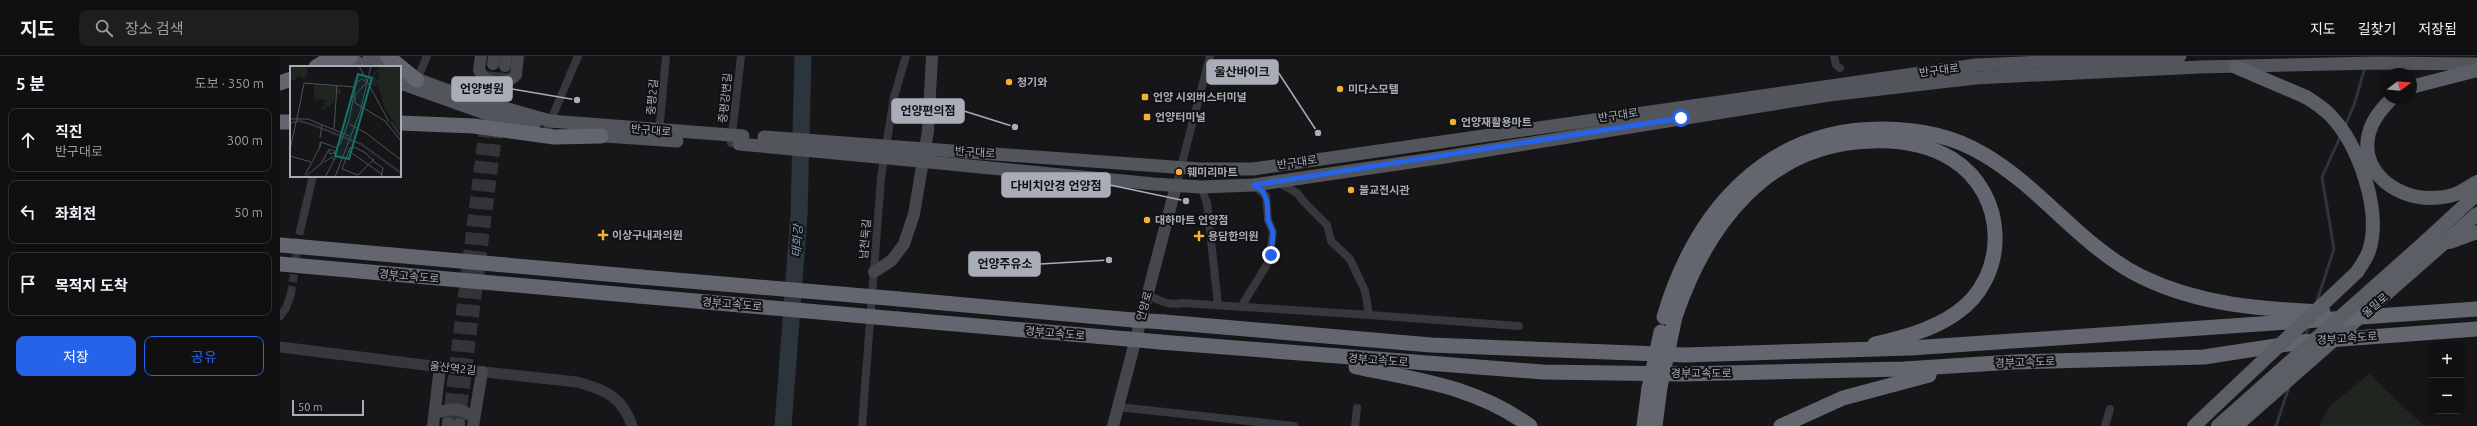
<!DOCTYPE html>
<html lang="ko">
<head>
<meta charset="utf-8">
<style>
	:root { --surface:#101012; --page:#1e1e20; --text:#f1f3f6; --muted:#9c9d9f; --line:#303032; --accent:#2563eb }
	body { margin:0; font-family:Ubuntu,"Noto Sans KR",sans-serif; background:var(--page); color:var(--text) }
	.controls { position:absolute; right:12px; bottom:12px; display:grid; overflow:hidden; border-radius:8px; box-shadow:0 2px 6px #0003 }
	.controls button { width:36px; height:36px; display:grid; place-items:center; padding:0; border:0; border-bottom:1px solid var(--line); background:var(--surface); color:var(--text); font:20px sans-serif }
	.compass { position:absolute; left:2101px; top:12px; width:36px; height:36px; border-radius:50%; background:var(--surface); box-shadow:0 2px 6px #0003; rotate:74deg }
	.scale { position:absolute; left:12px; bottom:10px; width:72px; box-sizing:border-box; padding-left:4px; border:2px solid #a8adb8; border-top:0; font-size:11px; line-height:14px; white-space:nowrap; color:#a8adb8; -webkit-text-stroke:3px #111113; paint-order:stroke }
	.stop { position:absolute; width:12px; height:12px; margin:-9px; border:3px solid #2563eb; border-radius:50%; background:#fff }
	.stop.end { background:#2563eb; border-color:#fff; box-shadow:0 1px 4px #0008 }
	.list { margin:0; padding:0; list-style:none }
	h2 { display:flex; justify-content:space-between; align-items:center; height:52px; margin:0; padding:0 16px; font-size:17px }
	h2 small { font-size:13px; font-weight:400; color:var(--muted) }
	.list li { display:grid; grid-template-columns:26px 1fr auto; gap:12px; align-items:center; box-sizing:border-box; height:64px; margin:0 8px 8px; padding:0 8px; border:1px solid var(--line); border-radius:8px }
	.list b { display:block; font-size:15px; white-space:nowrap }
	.list p { margin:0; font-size:13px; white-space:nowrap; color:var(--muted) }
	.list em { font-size:13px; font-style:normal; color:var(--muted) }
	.actions { display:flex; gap:8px; padding:12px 16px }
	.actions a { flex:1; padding:9px 0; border:1px solid var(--accent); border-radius:8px; text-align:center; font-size:14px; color:var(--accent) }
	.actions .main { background:var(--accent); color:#fff }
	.icon { flex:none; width:22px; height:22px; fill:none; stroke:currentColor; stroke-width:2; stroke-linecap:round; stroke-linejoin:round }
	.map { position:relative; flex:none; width:2197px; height:370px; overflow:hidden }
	header { display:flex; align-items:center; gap:24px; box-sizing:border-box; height:56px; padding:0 20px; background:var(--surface); border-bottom:1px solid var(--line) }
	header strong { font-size:19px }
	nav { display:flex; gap:22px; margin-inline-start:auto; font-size:14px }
	.search { width:280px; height:36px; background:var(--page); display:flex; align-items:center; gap:10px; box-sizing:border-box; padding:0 14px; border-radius:8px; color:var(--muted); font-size:15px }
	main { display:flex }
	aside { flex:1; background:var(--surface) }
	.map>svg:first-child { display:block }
	.green { fill:#1e261f }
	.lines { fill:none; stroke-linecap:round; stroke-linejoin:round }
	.stream { stroke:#2c353c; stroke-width:3 }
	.river { stroke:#2c353c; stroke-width:17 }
	.minor-tunnel { stroke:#333438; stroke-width:8; stroke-dasharray:8 4; stroke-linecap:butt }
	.secondary-tunnel { stroke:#333438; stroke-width:12; stroke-dasharray:12 6; stroke-linecap:butt }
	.minor { stroke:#37383d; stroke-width:8 }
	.tertiary { stroke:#37383d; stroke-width:11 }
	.secondary { stroke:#45474d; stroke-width:12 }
	.primary { stroke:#53555c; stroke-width:13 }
	.trunk { stroke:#5b5e65; stroke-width:14 }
	.motorway { stroke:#63666e; stroke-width:15 }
	.primary-bridge { stroke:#53555c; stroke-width:13 }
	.trunk-bridge { stroke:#5b5e65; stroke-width:14 }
	.motorway-bridge { stroke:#63666e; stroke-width:15 }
	.route { stroke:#2563eb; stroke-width:5 }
	.poi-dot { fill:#f2b134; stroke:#111113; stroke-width:1.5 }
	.labels { text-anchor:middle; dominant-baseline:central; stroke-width:4; stroke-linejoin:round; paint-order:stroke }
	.street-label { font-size:11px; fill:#a8adb8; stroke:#111113 }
	.poi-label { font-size:11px; font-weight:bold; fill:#a8adb8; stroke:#111113; text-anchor:start }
	.water-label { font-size:12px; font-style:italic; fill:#7f9bb3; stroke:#111113 }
	.inset-river { fill:none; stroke:#2c353c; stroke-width:2 }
	.inset-road { fill:none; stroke:#505258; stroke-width:1 }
	.view { fill:#0f766e; fill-opacity:0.15; stroke:#0f766e; stroke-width:2 }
	.inset-edge { fill:none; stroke:#a8adb8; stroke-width:2 }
	.leader { fill:none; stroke:#a8adb8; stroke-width:1.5 }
	.callout-dot { fill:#a8adb8; stroke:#111113; stroke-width:1.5 }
	.callout { fill:#a8adb8; stroke:#a8adb8; stroke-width:1.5 }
	.callout-label { font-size:12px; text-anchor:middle; font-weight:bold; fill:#111 }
</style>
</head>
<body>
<header>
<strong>지도</strong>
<div class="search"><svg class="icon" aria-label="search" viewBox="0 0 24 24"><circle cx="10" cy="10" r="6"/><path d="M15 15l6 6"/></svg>장소 검색</div>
<nav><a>지도</a><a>길찾기</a><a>저장됨</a></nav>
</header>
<main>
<aside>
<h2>5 분<small>도보 · 350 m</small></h2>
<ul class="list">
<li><svg class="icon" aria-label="ahead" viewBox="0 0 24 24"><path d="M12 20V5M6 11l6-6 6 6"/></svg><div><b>직진</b><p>반구대로</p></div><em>300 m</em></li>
<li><svg class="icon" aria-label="left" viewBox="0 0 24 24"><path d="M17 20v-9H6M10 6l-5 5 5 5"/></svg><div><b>좌회전</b></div><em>50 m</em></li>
<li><svg class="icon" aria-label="arrive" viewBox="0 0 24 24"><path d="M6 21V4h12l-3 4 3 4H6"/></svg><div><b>목적지 도착</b></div></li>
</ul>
<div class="actions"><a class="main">저장</a><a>공유</a></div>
</aside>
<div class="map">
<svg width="2197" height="370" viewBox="0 0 2197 370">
	<rect width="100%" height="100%" fill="#161618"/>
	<!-- green -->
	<path class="green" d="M2089 318 2143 369 2167 370H2039L2049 351Z"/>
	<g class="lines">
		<!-- stream -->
		<g class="stream">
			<path d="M2065 70 2074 49 2085 11"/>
			<path d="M2036 248 2054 193 2042 121 2061 79"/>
			<path d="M2025 282 2029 268"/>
			<path d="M1996 370 2009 331"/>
		</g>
		<!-- river -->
		<path class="river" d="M503 370 519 159 523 0"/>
		<!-- minor-tunnel -->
		<path class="minor-tunnel" d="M11 238 20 175"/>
		<!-- secondary-tunnel -->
		<g class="secondary-tunnel">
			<path d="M168 367 213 8"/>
			<path d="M179 368 225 10"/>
		</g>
		<!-- minor -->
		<g class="minor">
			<path d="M1554 0 1556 9 1560 12"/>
			<path d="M134 25 137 24 147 0"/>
			<path d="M267 73 298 0"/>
			<path d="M379 77 386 0"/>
			<path d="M451 87 461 0"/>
			<path d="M896 130 930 0"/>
			<path d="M921 131 927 147 938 249"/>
			<path d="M20 175 33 120"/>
			<path d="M867 238C880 245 888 250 903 247L1089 259 1085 235 1070 203 1051 185 1047 169 1024 146 1017 137 999 127"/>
			<path d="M961 251 989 205 993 176 988 164 986 140 974 129"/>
			<path d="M1089 259 1239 270"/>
			<path d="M0 260 6 252 11 238"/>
			<path d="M838 351 1014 370"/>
			<path d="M582 370 601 122 614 41 626 0"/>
			<path d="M1075 370 1077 352"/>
			<path d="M1825 370 1830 353"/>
		</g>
		<!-- tertiary -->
		<path class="tertiary" d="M0 291 160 311 297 326C324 333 343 341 352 370"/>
		<!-- secondary -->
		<g class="secondary">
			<path d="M201 0 199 14 204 22C216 28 226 29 236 19L238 0"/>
			<path d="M213 8 214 0"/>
			<path d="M225 10 226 0"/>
			<path d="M594 216 612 204 624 188 634 158 648 75 652 0"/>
			<path d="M155 357C171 352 181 351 194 362"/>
			<path d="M153 370 160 311"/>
			<path d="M168 370V367"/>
			<path d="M179 370V368"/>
			<path d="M193 370 202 316"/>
			<path d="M833 370 896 130"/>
		</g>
		<!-- primary -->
		<g class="primary">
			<path d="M67 0 85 11"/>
			<path d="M89 0 110 11"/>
			<path d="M128 20 186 41 270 65 463 80"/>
			<path d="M120 27 207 58 254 70"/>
			<path d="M311 79 397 85"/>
			<path d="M618 91 920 113H973L1696 9 1900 0"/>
			<path d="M619 103 874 128 921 131 974 129 1165 101 1549 39 1695 22 1920 11 2095 7 2197 8"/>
		</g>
		<!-- trunk -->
		<g class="trunk">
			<path d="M1956 11 2026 41"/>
			<path d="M2131 31 2197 14"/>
			<path d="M2112 42C2102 53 2093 62 2089 77 2079 115 2115 141 2148 142 2156 142 2168 141 2176 138 2183 135 2190 130 2197 126"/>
			<path d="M2147 184 2197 138"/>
			<path d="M2170 186 2197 176"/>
			<path d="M1956 370 2197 158"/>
		</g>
		<!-- motorway -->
		<g class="motorway">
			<path d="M107 0 137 24"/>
			<path d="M36 11 54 0"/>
			<path d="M0 27 11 23"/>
			<path d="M0 66H11"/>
			<path d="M120 67 194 70 274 81 321 80"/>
			<path d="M0 189 361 221"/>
			<path d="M0 208 359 240"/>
			<path d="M619 243 853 264"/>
			<path d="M1396 258C1427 168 1488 87 1592 85 1620 84 1647 88 1672 103 1728 138 1730 221 1675 258 1652 274 1621 282 1595 288"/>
			<path d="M1384 261C1415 156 1485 73 1602 73 1637 73 1673 80 1703 98 1762 132 1801 191 1862 221 1920 249 1980 253 2043 256"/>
			<path d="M618 263 848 283"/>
			<path d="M884 266 1151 289 1405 299 1631 292 2197 253"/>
			<path d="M880 286 1263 316 1403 318 1624 313 1733 306 1924 301 2021 286 2197 273"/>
			<path d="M1076 311C1140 324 1196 331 1250 370"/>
			<path d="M1364 370 1369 332"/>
			<path d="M1375 370 1380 331"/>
			<path d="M1501 370 1563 342 1649 319"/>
		</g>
		<!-- primary-bridge -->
		<g class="primary-bridge">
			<path d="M484 81 618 91"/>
			<path d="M459 88 619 103"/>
		</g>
		<!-- trunk-bridge -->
		<g class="trunk-bridge">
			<path d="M1914 370 2077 216C2081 210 2086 203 2089 195 2102 155 2079 89 2050 59 2043 52 2034 46 2026 41"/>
			<path d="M1938 370 2147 184"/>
		</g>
		<!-- motorway-bridge -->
		<g class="motorway-bridge">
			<path d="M55 11 71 0"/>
			<path d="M361 221 619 243"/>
			<path d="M359 240 618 263"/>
			<path d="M853 264 884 266"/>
			<path d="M848 283 880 286"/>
			<path d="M1380 331 1395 261"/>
			<path d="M1369 332 1381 276"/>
		</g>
	</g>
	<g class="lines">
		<!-- route -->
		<path class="route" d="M991 199 993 176 988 164 987 145 983 136 974 129 1401 62"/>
	</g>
	<!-- markers -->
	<g class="poi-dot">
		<circle cx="729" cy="26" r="4"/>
		<circle cx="1060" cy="33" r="4"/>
		<rect x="861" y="37" width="8" height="8" rx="2"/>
		<rect x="863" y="57" width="8" height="8" rx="2"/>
		<circle cx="1173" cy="66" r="4"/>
		<circle cx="899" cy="116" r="4"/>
		<circle cx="1071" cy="134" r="4"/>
		<circle cx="867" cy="164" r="4"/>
		<path d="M321 173h4v4h4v4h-4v4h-4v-4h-4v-4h4z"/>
		<path d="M917 174h4v4h4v4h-4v4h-4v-4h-4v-4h4z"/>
	</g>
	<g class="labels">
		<!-- street labels -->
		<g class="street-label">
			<text transform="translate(1659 14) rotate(-7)">반구대로</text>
			<text transform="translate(372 41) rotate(-85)">중평2길</text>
			<text transform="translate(445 42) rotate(-84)">중평강변길</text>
			<text transform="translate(1338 59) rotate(-8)">반구대로</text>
			<text transform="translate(371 74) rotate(5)">반구대로</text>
			<text transform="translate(695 96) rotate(4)">반구대로</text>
			<text transform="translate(1017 106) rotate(-8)">반구대로</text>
			<text transform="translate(585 183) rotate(-85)">남천둑길</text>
			<text transform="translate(129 220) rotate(5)">경부고속도로</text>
			<text transform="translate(452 248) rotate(5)">경부고속도로</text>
			<text transform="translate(2095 249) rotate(-41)">울밀로</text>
			<text transform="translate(864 250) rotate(-74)">언양로</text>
			<text transform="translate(775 277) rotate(5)">경부고속도로</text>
			<text transform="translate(2067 282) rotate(-4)">경부고속도로</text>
			<text transform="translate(1098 304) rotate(4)">경부고속도로</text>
			<text transform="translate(1745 306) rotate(-2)">경부고속도로</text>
			<text transform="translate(173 312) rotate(6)">울산역2길</text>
			<text x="1421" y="317">경부고속도로</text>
		</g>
		<!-- poi labels -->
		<g class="poi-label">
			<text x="737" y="26">청기와</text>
			<text x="1068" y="33">미다스모텔</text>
			<text x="873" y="41">언양 시외버스터미널</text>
			<text x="875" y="61">언양터미널</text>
			<text x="1181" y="66">언양재활용마트</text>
			<text x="907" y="116">훼미리마트</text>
			<text x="1079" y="134">불교전시관</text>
			<text x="875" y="164">대하마트 언양점</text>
			<text x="332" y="179">이상구내과의원</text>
			<text x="928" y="180">용담한의원</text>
		</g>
		<!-- water labels -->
		<g class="water-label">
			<text transform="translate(517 185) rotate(-86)">태화강</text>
		</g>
	</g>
	<!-- overview -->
	<g transform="translate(10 10)">
		<rect width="111" height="111" fill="#161618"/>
		<path d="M0 0H17L18 7 14 13 8 10 5 14H0ZM88 0 111 1V67L95 43 88 18 84 21 79 15 86 3 88 4 84 11 89 14ZM24 18 47 20 51 25V28H47L45 31 44 37H41V41H36L35 45 30 41H35L33 38 36 34 29 33 25 38 27 32 24 31Z" fill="#1e261f"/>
		<path class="inset-river" d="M101 56 110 69M0 57 10 55 23 59 71 78 111 107"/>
		<path class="inset-road" d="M69 0 99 56M66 17 72 13 76 16M76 17 65 29V37L95 55 111 75M10 38 14 17 65 21M0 53H18L59 70M59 58 76 67 111 94M44 63 47 19M30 72 32 59M30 76V81L31 76 47 82M50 79 59 54 68 9M0 84 10 38M59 85 93 109M0 90 21 96M84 93 68 109 52 103 60 82 64 81 74 86 75 87 77 88 79 91 83 94V95L93 102 91 111M34 96 42 91 44 94M31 98 38 85M15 109 30 81M15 111 32 97M35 111 46 91 45 87V86L43 84H38L40 88 43 87H44L47 85M45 111 70 46 81 0"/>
		<path class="view" d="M68 8 82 12 59 93 45 90Z"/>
		<rect width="111" height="111" class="inset-edge"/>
	</g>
	<!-- callouts -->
	<path class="leader" d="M1038 77L998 16M297 44L232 33M735 71L684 55M906 145L830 129M829 204L760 208"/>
	<g class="callout-dot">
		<circle cx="1038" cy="77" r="4"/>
		<circle cx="297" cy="44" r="4"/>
		<circle cx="735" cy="71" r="4"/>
		<circle cx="906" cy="145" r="4"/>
		<circle cx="829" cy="204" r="4"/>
	</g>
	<g class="callout">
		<rect x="927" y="4" width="71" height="24" rx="4"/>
		<rect x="172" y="21" width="60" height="24" rx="4"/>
		<rect x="612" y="43" width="72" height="24" rx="4"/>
		<rect x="722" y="117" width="108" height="24" rx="4"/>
		<rect x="689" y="196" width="71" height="24" rx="4"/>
	</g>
	<g class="callout-label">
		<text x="962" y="20">울산바이크</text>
		<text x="202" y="37">언양병원</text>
		<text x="648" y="59">언양편의점</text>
		<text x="776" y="134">다비치안경 언양점</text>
		<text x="725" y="212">언양주유소</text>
	</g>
</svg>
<div class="controls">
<button>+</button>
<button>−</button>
</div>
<svg class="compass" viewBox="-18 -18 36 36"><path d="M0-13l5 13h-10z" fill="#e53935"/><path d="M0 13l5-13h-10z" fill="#9c9d9f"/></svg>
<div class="scale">50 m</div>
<div class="stop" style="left:1401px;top:62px"></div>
<div class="stop end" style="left:991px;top:199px"></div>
</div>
</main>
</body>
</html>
